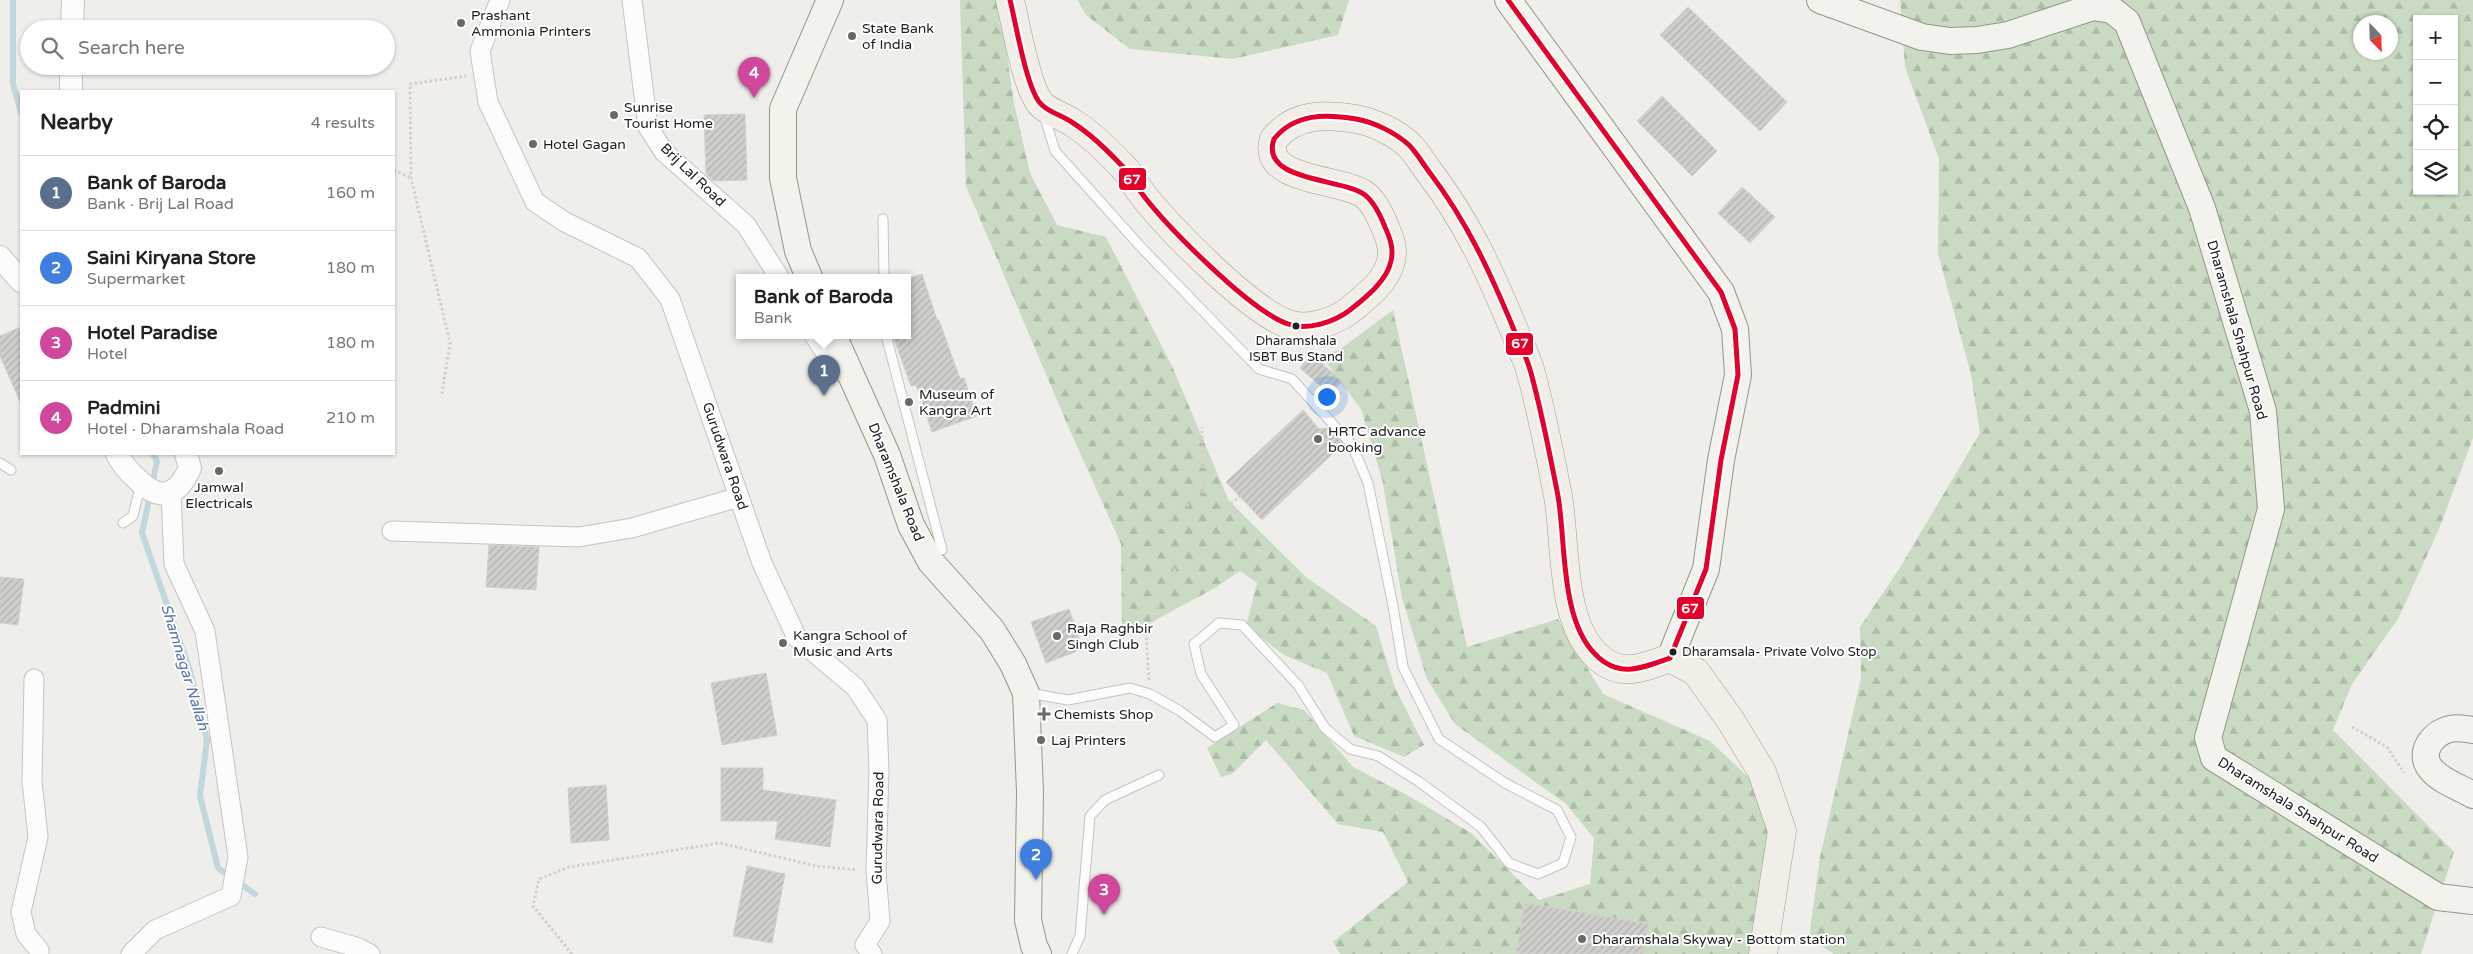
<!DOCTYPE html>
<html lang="en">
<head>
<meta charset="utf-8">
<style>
	:root { --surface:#fff; --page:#f2f2f2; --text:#222; --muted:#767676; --line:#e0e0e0; --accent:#0b8043 }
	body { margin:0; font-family:"Varela Round",sans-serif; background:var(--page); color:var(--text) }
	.controls { position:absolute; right:15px; top:15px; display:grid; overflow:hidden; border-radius:0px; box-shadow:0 1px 4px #0004 }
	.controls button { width:45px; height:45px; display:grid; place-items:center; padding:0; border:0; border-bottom:1px solid var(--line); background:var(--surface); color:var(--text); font:25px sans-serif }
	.compass { position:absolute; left:2353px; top:15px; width:45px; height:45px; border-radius:50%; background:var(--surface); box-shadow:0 1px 4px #0004; rotate:157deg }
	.you { position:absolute; left:1326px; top:396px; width:18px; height:18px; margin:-12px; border:4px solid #fff; border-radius:50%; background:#1a73e8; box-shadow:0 0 0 8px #1a73e833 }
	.badge { display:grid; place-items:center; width:32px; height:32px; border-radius:50%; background:var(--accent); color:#fff; font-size:16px; font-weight:700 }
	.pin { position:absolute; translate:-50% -41px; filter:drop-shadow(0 1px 2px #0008) }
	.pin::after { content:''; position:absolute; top:26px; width:18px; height:15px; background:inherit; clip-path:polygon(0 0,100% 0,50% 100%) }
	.popup { position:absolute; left:736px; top:274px; width:175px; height:65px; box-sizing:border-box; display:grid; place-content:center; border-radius:0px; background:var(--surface); filter:drop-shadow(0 1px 4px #0005); font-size:16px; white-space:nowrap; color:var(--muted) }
	.popup b { font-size:19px; color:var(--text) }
	.popup::after { content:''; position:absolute; left:50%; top:100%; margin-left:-10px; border:10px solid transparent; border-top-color:var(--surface) }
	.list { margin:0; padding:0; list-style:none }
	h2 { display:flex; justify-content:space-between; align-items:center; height:65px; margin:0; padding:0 20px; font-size:21px }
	h2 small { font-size:16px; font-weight:400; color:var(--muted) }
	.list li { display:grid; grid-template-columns:32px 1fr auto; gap:15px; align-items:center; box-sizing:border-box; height:75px; padding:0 20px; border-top:1px solid var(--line) }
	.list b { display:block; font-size:19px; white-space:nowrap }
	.list p { margin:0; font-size:16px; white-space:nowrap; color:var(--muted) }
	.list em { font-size:16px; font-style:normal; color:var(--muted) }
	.icon { flex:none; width:28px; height:28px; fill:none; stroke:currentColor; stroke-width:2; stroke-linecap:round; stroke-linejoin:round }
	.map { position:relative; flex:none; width:2473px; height:954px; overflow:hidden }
	.search { position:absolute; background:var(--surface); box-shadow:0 1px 4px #0004; left:20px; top:20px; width:375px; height:55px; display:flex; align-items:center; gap:12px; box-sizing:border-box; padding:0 18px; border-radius:28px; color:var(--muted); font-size:19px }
	.panel { position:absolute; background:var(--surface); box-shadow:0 1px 4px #0004; left:20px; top:90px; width:375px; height:365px; border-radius:0px }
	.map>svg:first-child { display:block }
	.forest { fill:url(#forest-firs); fill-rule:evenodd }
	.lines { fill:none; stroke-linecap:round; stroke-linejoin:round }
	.stream { stroke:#c2d6de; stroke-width:6 }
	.building { fill:url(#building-hatch); stroke:#d2d0cd }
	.service-casing { stroke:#c5c4c3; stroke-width:11 }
	.minor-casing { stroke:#c5c4c3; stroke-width:21 }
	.tertiary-casing { stroke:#c5c4c3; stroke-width:24 }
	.secondary-casing { stroke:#949784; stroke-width:28 }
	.primary-casing { stroke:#a39e8a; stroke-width:29 }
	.path { stroke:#d6cdca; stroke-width:3; stroke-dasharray:2.5 2.5; stroke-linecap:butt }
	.service { stroke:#fdfcfc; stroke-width:9 }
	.minor { stroke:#fdfcfc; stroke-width:19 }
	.tertiary { stroke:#fdfcfc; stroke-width:22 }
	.secondary { stroke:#f2f3ed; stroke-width:26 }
	.primary { stroke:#f1eee8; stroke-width:28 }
	.bus-1-casing { stroke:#fff; stroke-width:9 }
	.bus-1 { stroke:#e4002b; stroke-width:5 }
	.poi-dot { fill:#696968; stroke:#fff; stroke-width:2 }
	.bus-dot { fill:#212121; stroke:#fff; stroke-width:2 }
	.labels { text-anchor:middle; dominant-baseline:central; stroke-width:4; stroke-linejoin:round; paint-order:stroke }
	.bus-label { font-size:13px; fill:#212121; stroke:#fff }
	.poi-label { font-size:14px; fill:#212121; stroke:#fff; text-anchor:start }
	.street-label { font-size:14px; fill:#212121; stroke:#fff }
	.water-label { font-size:15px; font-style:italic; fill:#5777a8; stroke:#fff }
	.line-badge { stroke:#fff; stroke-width:2 }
	.badge-label { font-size:14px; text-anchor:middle; font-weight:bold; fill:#fff }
</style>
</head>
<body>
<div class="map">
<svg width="2473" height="954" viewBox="0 0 2473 954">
	<defs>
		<pattern id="forest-firs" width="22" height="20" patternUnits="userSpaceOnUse" patternTransform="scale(1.25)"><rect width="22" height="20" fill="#c9dbc3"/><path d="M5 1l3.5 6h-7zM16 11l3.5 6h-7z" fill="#acbca7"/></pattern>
		<pattern id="building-hatch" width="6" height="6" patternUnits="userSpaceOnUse" patternTransform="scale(1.25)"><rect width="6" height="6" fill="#d0cfcc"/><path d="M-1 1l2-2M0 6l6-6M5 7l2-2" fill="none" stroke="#b2b1af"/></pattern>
	</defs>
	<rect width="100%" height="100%" fill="#efeeeb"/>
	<!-- forest -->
	<g class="forest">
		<path d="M960 0H999L1014 103 1030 173 1057 225 1106 237 1172 366 1229 501 1307 578 1376 626 1395 688 1424 745 1404 757 1354 736 1327 673 1284 655 1246 626 1257 583 1240 571 1215 588 1122 638 1121 544 1068 426 966 186Z"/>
		<path d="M1078 0H1349L1338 35 1233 59 1130 49 1086 15Z"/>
		<path d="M1900 0H2473V438L2439 529 2398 619 2352 684 2333 730 2454 852 2421 954H1834L1809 938 1820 857 1861 678 1860 627 1899 569 1980 433 1971 374 1938 254 1939 159 1905 67ZM2417 19H2454V191H2417ZM2360 22H2390V52H2360Z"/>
		<path d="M1393 310 1467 647 1558 619 1603 694 1710 741 1767 795 1780 861 1755 954H1340L1333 942 1408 882 1383 832 1338 824 1266 740 1232 774 1221 777 1207 748 1277 703 1304 710 1353 767 1407 795 1471 833 1539 900 1590 884 1594 838 1566 804 1455 724 1427 679 1402 598 1383 483 1361 409 1322 357 1339 350Z"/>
	</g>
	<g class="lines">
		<!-- stream -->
		<g class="stream">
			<path d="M13 0V84L21 113"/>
			<path d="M152 485 157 461 153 454"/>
			<path d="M150 495 142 533 190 671 207 740 200 796 218 868 255 894"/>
		</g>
	</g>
	<!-- building -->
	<g class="building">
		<path d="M1688 7 1787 102 1760 131 1660 35Z"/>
		<path d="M1662 96 1717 151 1692 176 1637 121Z"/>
		<path d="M745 114 747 180 714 181 706 174 704 115Z"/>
		<path d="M1742 187 1775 217 1750 243 1718 213Z"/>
		<path d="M922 274 937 320H939L960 379 964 378 977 416 932 432 916 385 911 386 893 336 908 335V279Z"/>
		<path d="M21 327V404L0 356V336Z"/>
		<path d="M1311 354 1342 381 1330 394 1300 368Z"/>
		<path d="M1303 410 1319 429 1328 428 1343 444 1262 520 1226 482Z"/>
		<path d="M489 545 539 547 536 590 486 587Z"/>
		<path d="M0 577 24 579 18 625 0 623Z"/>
		<path d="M1069 609 1083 649 1046 663 1031 622Z"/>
		<path d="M766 673 777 735 722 745 711 683Z"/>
		<path d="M721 768H763V790L836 800 830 847 775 839 778 821H721Z"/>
		<path d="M606 785 609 840 571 843 568 788Z"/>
		<path d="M747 866 785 874 772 943 733 936Z"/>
		<path d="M1525 903 1648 924 1643 954H1516Z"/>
	</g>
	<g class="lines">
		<defs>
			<g id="service">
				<path d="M883 219 884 277"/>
				<path d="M886 335 942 550"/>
				<path d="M0 463 11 470"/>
				<path d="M123 523 133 516 141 483"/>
				<path d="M1029 693 1068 700 1130 688 1150 694 1180 711 1215 737 1234 725 1201 674 1194 644 1219 623 1242 625 1298 685 1325 728 1350 749 1378 756 1418 781 1481 827 1509 863 1538 874 1563 863 1571 837 1557 810 1505 783 1439 739 1403 667 1393 606 1368 483 1352 445 1292 379 1259 369 1140 246 1055 151 1044 115"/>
				<path d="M1072 954 1080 936 1090 816 1105 800 1159 775"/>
			</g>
			<g id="minor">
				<path d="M500 0 480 51 488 102 535 202 565 222 638 258 670 299 762 563 797 638 855 687 877 720 879 770 876 871 880 921 865 945 872 954"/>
				<path d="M632 0 648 127 664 152 746 225 779 277"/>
				<path d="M814 335 827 355 846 374"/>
				<path d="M392 531 578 537 632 528 739 497"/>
				<path d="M34 679 32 781 38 837 21 912 26 934 39 950V954"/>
				<path d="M321 937 359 948 370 954"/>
				<path d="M131 954 155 930 231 896 238 857 205 631 174 564 171 493"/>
			</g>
			<g id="tertiary">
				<path d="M72 29 73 0"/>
				<path d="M71 91V66"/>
				<path d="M0 257 21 281"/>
				<path d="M117 454C122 464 128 471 137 479 160 502 177 497 190 468L186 454"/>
			</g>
			<g id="secondary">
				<path d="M1508 0 1721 292 1735 329 1738 375 1721 460 1706 569 1670 658"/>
				<path d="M1820 0 1922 37 1950 41 1977 40 2008 35 2093 7 2112 10 2127 22 2202 208 2263 411 2271 509 2208 738 2214 758 2438 897 2473 901"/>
				<path d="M809 277 798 251 783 178V109L830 0"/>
				<path d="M833 335 887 455 911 525 931 562 992 630 1013 664 1026 693 1030 792 1028 920 1034 946 1038 954"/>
				<path d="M2473 730C2465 729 2458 727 2450 729 2433 733 2418 752 2430 768 2440 781 2459 787 2473 795"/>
			</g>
			<path id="primary" d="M1010 0C1016 24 1026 86 1040 103 1047 112 1064 116 1073 123 1091 134 1110 153 1125 169 1131 175 1135 184 1140 191 1165 225 1250 311 1288 324 1308 331 1334 322 1350 310 1365 298 1387 281 1391 261 1394 249 1390 238 1385 227 1381 217 1374 202 1365 195 1343 178 1259 182 1274 139 1295 113 1326 114 1356 119 1374 122 1396 133 1409 145 1417 153 1423 164 1430 173 1467 222 1489 270 1512 325 1518 341 1527 357 1531 373 1542 413 1550 455 1558 496 1566 541 1560 619 1595 654 1619 679 1642 668 1670 658L1696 672 1731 721 1762 772 1782 831 1763 954"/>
		</defs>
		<!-- service casing -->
		<use href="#service" class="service-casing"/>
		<!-- minor casing -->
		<use href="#minor" class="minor-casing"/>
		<!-- tertiary casing -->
		<use href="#tertiary" class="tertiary-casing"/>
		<!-- secondary casing -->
		<use href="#secondary" class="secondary-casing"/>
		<!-- primary casing -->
		<use href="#primary" class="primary-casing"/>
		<!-- path -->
		<g class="path">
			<path d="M394 170 411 178"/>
			<path d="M442 394 450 343 411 178 410 84 466 76"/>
			<path d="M1241 515 1231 504 1244 492"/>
			<path d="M1149 680 1146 634 1177 564 1153 535 1203 492 1202 427"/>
			<path d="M2352 727 2387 747 2404 773"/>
			<path d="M572 954 533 906 539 879 569 867 720 843 816 866 857 870"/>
		</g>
		<!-- service -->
		<use href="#service" class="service"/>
		<!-- minor -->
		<use href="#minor" class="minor"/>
		<!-- tertiary -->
		<use href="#tertiary" class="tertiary"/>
		<!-- secondary -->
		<use href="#secondary" class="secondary"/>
		<!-- primary -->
		<use href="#primary" class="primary"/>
		<defs>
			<path id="bus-1" d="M1010 0C1016 24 1026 86 1040 103 1047 112 1064 116 1073 123 1091 134 1110 153 1125 169 1131 175 1135 184 1140 191 1165 225 1250 311 1288 324 1308 331 1334 322 1350 310 1365 298 1387 281 1391 261 1394 249 1390 238 1385 227 1381 217 1374 202 1365 195 1343 178 1259 182 1274 139 1295 113 1326 114 1356 119 1374 122 1396 133 1409 145 1417 153 1423 164 1430 173 1467 222 1489 270 1512 325 1518 341 1527 357 1531 373 1542 413 1550 455 1558 496 1566 541 1560 619 1595 654 1619 679 1642 668 1670 658L1706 569 1721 460 1738 375 1735 329 1721 292 1508 0"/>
		</defs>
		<!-- bus-1 casing -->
		<use href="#bus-1" class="bus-1-casing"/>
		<!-- bus-1 -->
		<use href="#bus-1" class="bus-1"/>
	</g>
	<!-- markers -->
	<g class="poi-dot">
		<circle cx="461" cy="23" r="5"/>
		<circle cx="852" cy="36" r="5"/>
		<circle cx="614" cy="115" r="5"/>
		<circle cx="533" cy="144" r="5"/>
		<circle cx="909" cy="402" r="5"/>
		<circle cx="1318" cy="439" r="5"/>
		<circle cx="219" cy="471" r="5"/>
		<circle cx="1057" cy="636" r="5"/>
		<circle cx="783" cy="643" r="5"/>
		<path d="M1041.5 706.5h5v5h5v5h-5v5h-5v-5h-5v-5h5z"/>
		<circle cx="1041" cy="740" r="5"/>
		<circle cx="1582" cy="939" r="5"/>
	</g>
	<g class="bus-dot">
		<circle cx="1296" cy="326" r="4.5"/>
		<circle cx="1673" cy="652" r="4.5"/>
	</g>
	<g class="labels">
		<!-- bus labels -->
		<g class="bus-label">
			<text x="1296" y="341">Dharamshala<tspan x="1296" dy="16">ISBT Bus Stand</tspan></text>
			<text x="1682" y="652" text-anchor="start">Dharamsala- Private Volvo Stop</text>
		</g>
		<!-- poi labels -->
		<g class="poi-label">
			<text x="471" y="15">Prashant<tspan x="471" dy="16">Ammonia Printers</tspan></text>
			<text x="862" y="28">State Bank<tspan x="862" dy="16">of India</tspan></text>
			<text x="624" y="107">Sunrise<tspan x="624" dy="16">Tourist Home</tspan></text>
			<text x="543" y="144">Hotel Gagan</text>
			<text x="919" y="394">Museum of<tspan x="919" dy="16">Kangra Art</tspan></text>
			<text x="1328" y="431">HRTC advance<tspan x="1328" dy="16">booking</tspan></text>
			<text x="219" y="487" text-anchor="middle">Jamwal<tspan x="219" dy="16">Electricals</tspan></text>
			<text x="1067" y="628">Raja Raghbir<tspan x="1067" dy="16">Singh Club</tspan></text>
			<text x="793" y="635">Kangra School of<tspan x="793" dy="16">Music and Arts</tspan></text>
			<text x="1054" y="714">Chemists Shop</text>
			<text x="1051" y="740">Laj Printers</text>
			<text x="1592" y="939">Dharamshala Skyway - Bottom station</text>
		</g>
		<!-- street labels -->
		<g class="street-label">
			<text transform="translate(693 175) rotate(44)">Brij Lal Road</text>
			<text transform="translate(2237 330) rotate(74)">Dharamshala Shahpur Road</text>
			<text transform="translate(725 456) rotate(71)">Gurudwara Road</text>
			<text transform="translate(896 482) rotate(68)">Dharamshala Road</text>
			<text transform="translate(2298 810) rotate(32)">Dharamshala Shahpur Road</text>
			<text transform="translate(878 828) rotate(-89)">Gurudwara Road</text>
		</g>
		<!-- water labels -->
		<g class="water-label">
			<text transform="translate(185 667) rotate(73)">Shamnagar Nallah</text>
		</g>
	</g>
	<g class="line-badge">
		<rect x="1118" y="167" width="29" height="24" rx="5" fill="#e4002b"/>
		<rect x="1505" y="332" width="29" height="24" rx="5" fill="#e4002b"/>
		<rect x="1676" y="596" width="29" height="24" rx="5" fill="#e4002b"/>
	</g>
	<g class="badge-label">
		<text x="1132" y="184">67</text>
		<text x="1520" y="348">67</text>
		<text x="1690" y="613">67</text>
	</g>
</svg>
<div class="controls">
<button>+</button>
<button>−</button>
<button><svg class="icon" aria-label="locate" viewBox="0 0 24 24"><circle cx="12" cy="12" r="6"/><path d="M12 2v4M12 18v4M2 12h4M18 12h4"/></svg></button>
<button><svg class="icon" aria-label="layers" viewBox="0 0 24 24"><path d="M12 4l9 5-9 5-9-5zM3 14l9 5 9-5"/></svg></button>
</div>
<svg class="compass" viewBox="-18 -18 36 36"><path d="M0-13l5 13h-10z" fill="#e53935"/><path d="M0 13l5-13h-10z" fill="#767676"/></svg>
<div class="you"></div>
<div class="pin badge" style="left:824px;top:396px;background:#5c6f8a">1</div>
<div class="popup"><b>Bank of Baroda</b>Bank</div>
<div class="pin badge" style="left:1036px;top:880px;background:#3f7fe0">2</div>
<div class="pin badge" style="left:1104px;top:915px;background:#d1479c">3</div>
<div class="pin badge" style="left:754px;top:98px;background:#d1479c">4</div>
<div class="search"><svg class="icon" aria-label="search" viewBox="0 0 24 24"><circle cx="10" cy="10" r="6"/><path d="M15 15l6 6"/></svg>Search here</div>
<section class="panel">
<h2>Nearby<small>4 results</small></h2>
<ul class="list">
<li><span class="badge" style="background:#5c6f8a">1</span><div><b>Bank of Baroda</b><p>Bank · Brij Lal Road</p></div><em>160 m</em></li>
<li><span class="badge" style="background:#3f7fe0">2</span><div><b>Saini Kiryana Store</b><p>Supermarket</p></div><em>180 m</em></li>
<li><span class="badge" style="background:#d1479c">3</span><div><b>Hotel Paradise</b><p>Hotel</p></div><em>180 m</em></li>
<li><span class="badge" style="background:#d1479c">4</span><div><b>Padmini</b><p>Hotel · Dharamshala Road</p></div><em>210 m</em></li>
</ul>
</section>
</div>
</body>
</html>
